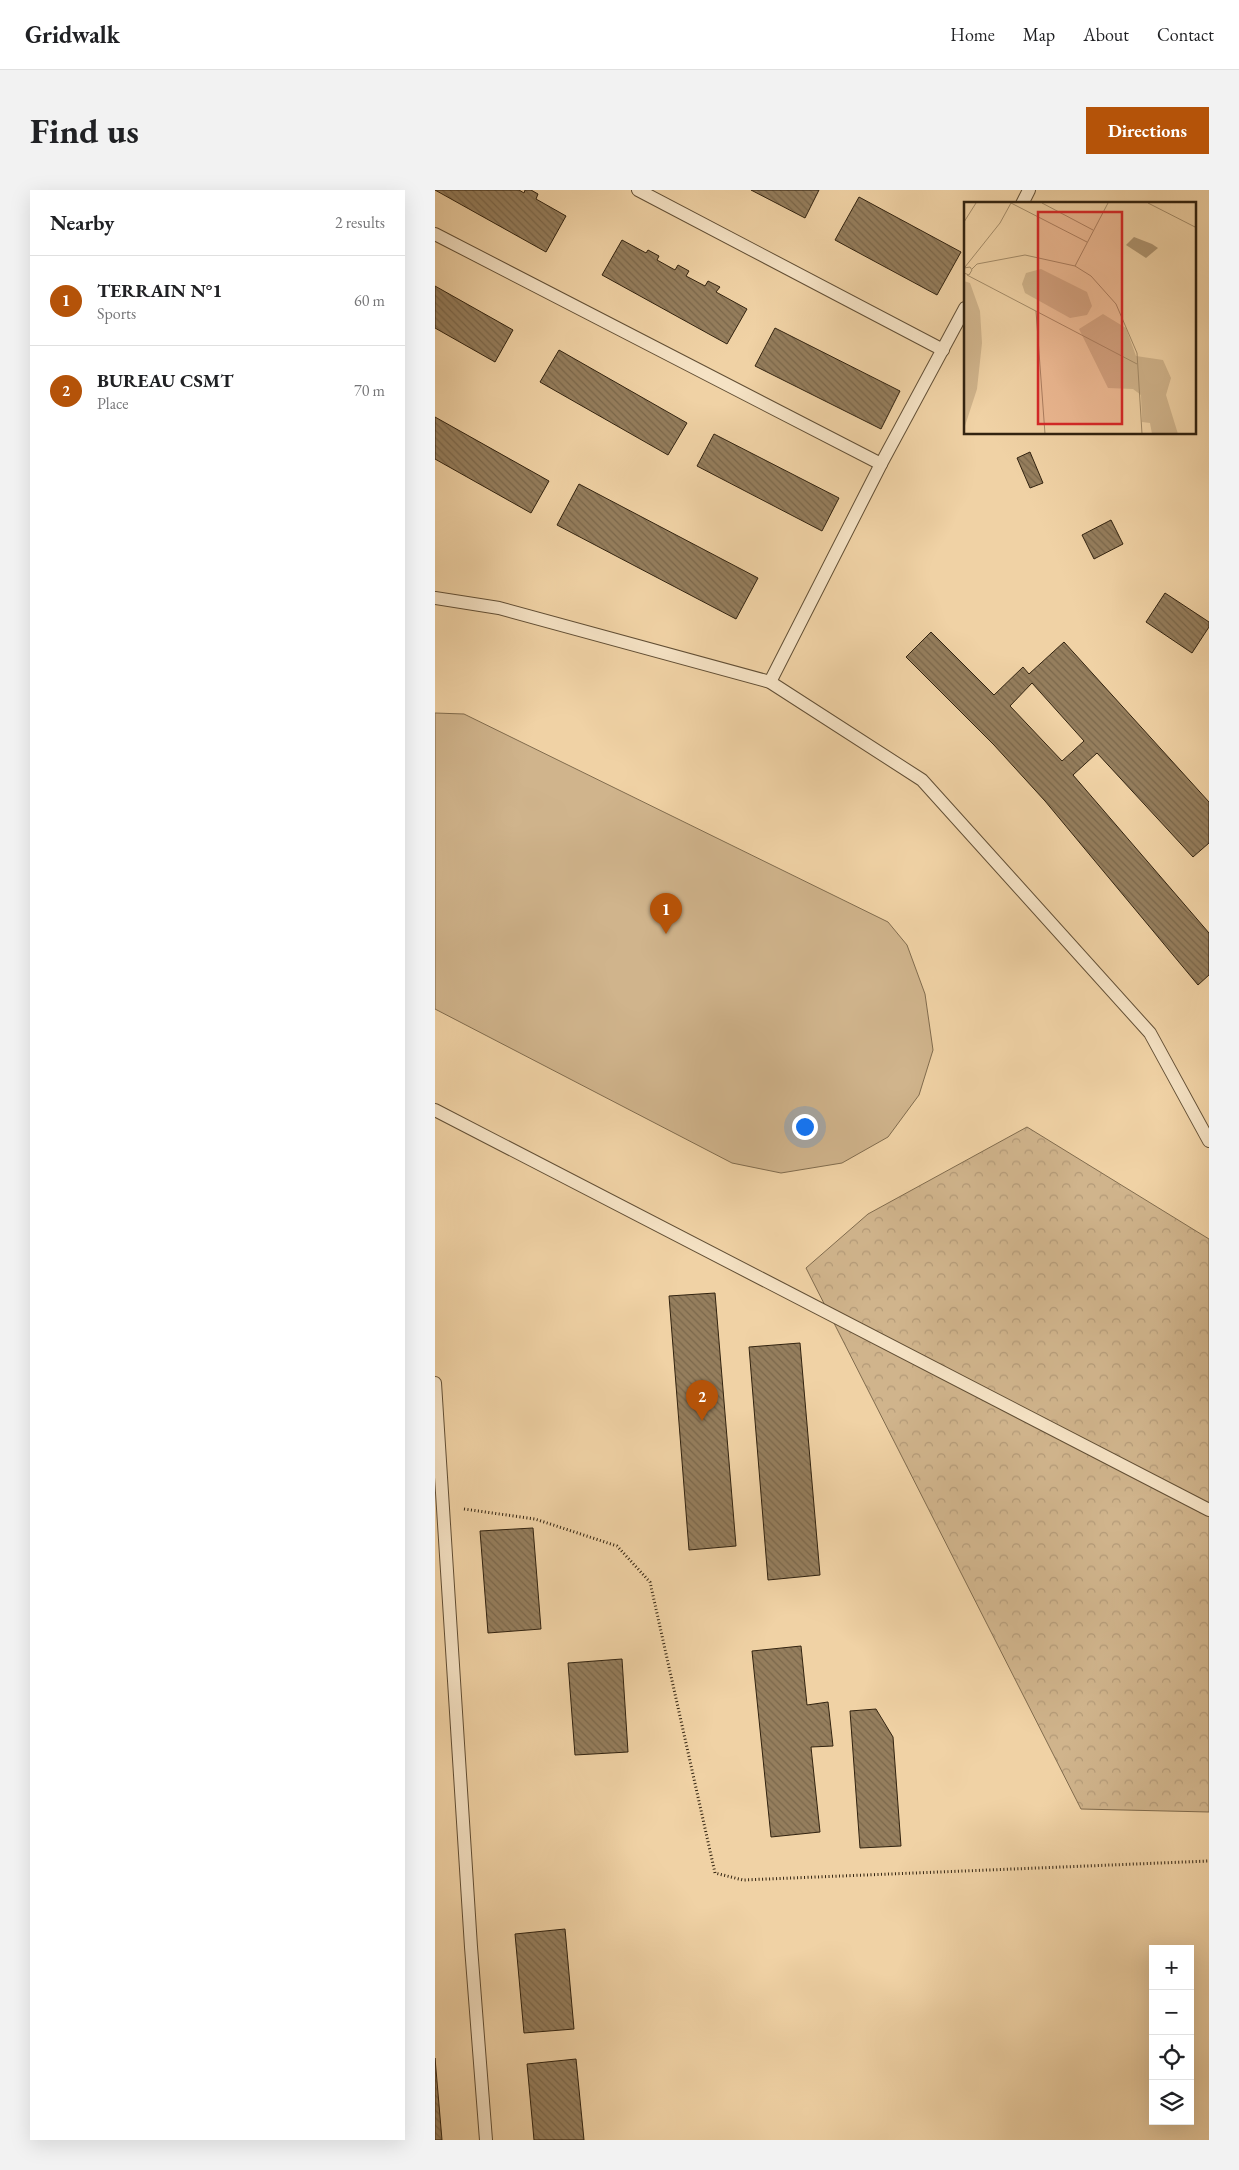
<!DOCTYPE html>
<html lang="en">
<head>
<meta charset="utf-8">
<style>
	:root { --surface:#fff; --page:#f2f2f2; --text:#202124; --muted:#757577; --line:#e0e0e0; --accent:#b45309 }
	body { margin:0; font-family:"EB Garamond",serif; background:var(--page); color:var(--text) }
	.controls { position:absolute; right:15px; bottom:15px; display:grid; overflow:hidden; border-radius:0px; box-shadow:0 5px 20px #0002 }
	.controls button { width:45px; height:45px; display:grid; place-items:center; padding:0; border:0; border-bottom:1px solid var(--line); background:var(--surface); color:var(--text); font:25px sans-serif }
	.you { position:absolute; left:369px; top:936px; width:18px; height:18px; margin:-12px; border:4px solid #fff; border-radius:50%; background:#1a73e8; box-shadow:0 0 0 8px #1a73e833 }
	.badge { display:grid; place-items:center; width:32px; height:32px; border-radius:50%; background:var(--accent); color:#fff; font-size:16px; font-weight:700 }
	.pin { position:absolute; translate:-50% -41px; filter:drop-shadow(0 1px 2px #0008) }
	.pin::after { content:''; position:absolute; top:26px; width:18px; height:15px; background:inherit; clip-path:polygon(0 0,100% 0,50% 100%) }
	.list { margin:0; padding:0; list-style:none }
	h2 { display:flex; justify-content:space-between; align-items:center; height:65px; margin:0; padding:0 20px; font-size:21px }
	h2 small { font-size:16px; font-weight:400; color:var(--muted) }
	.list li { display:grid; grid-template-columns:32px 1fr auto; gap:15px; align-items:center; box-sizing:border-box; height:90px; padding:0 20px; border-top:1px solid var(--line) }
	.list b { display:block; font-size:19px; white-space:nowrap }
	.list p { margin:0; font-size:16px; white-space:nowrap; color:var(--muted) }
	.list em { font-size:16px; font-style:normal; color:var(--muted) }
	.icon { flex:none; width:28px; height:28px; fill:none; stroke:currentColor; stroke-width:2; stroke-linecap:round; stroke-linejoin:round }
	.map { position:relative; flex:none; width:774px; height:1950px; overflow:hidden; border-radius:0px }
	header { display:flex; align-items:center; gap:30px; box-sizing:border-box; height:70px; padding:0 25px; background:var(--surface); border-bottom:1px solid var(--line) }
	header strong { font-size:24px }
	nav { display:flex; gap:28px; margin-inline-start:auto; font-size:18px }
	.intro { display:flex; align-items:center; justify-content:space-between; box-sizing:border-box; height:120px; padding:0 30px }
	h1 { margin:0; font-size:35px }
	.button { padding:12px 22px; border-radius:0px; background:var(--accent); color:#fff; font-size:18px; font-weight:700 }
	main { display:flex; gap:30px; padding:0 30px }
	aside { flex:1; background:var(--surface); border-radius:0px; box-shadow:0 5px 20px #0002 }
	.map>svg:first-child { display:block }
	.forest { fill:url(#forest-crowns); stroke:#816c4e }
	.pitch { fill:#d0b48c; stroke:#816c4e }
	.building { fill:url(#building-back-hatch); stroke:#322310; fill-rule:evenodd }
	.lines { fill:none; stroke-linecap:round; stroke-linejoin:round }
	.service-casing { stroke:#624f35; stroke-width:14 }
	.path { stroke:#322310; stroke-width:3; stroke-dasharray:1 2.5; stroke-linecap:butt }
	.service { stroke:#f5e2c4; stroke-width:12 }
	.inset-road { fill:none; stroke:#a48c69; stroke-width:1 }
	.view { fill:#d62828; fill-opacity:0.15; stroke:#d62828; stroke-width:2.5 }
	.inset-edge { fill:none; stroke:#322310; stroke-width:2.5 }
</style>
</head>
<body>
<header>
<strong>Gridwalk</strong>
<nav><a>Home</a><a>Map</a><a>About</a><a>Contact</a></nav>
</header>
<div class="intro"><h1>Find us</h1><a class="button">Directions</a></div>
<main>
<aside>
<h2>Nearby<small>2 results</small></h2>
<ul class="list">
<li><span class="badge">1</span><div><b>TERRAIN N°1</b><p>Sports</p></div><em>60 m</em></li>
<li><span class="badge">2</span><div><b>BUREAU CSMT</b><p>Place</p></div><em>70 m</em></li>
</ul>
</aside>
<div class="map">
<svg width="774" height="1950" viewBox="0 0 774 1950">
	<defs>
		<pattern id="forest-crowns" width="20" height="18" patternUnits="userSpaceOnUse" patternTransform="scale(1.25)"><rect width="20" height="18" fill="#d0b48c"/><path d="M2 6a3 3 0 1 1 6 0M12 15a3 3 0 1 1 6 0" fill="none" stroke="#b39a78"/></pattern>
		<pattern id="building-back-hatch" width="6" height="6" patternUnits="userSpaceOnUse" patternTransform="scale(1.25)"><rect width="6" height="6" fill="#957e5d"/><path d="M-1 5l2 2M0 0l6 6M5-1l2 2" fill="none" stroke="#7a674b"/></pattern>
	</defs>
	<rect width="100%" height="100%" fill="#f0d2a5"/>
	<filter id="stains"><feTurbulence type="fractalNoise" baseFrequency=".004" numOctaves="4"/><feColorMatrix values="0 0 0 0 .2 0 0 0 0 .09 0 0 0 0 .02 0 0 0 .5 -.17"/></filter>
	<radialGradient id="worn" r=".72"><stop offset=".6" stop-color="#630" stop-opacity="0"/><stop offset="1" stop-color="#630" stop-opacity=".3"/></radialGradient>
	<!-- forest -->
	<path class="forest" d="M592 937 774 1049V1622L646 1619 371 1078 433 1024Z"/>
	<!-- pitch -->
	<path class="pitch" d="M0 523 29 524 453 732 472 755 490 804 498 860 484 905 453 947 407 973 346 983 297 973 0 819Z"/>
	<!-- building -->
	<g class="building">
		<path d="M0 0H84L89 3 90 0H96L103 4 101 9 131 26 111 62Z"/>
		<path d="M316 0H384L370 28Z"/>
		<path d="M424 7 526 62 502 105 400 50Z"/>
		<path d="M187 50 211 63 213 60 224 66 222 70 240 80 243 75 254 81 251 86 270 96 273 91 285 97 281 102 312 119 292 154 167 85Z"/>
		<path d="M0 96 78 140 60 172 0 138Z"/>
		<path d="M340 138 465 201 446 239 320 176Z"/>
		<path d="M124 160 252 233 233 265 105 192Z"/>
		<path d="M0 227 114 291 96 323 0 269Z"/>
		<path d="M279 244 404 308 387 341 262 276Z"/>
		<path d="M595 262 608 293 595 298 582 268Z"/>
		<path d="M144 294 323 388 301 429 122 335Z"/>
		<path d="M676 330 688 354 659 369 647 345Z"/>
		<path d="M730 403 774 432V437L757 463 711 432Z"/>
		<path d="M496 442 559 505 588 477 594 484 629 452 774 612V653L758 667 662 563 638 585 774 743V785L763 795 610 611 559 555 471 467ZM597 493 649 551 627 571 575 516Z"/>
		<path d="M280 1103 301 1356 254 1360 234 1106Z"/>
		<path d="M365 1153 385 1385 333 1390 314 1157Z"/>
		<path d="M98 1338 106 1439 53 1443 45 1341Z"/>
		<path d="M366 1456 372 1515 393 1512 398 1556 376 1557 385 1642 336 1647 317 1461Z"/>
		<path d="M187 1469 193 1562 140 1565 133 1473Z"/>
		<path d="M441 1519 458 1547 466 1656 425 1658 415 1521Z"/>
		<path d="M130 1739 139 1839 89 1843 80 1744Z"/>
		<path d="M0 1868 7 1950H0Z"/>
		<path d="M141 1869 149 1950H99L92 1874Z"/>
	</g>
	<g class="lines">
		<defs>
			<g id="service">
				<path d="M203 0 508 160"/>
				<path d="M587 14 594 0"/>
				<path d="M0 44 446 274"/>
				<path d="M0 408 64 418 335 492 487 590 715 843 774 951"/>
				<path d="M335 492 446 274 530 118"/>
				<path d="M0 920 774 1320"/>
				<path d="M0 1193 36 1757 51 1950"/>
			</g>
		</defs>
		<!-- service casing -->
		<use href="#service" class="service-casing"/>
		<!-- path -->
		<path class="path" d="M29 1319 100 1329 182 1356 215 1392 280 1683 308 1690 774 1671"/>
		<!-- service -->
		<use href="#service" class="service"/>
	</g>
	<!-- overview -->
	<g transform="translate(529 12)">
		<rect width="232" height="232" fill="#f0d2a5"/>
		<path d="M0 79 6 81 16 109 18 141 13 187 0 227ZM139 112 162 126 172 154 199 158 207 176 202 193 214 232H188L186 221 178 220 177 193 169 187 144 186 115 127Z" fill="#d0b48c"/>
		<path d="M77 67 123 90 128 104 123 113 106 116 61 91 58 82 62 71Z" fill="#d0b48c"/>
		<path d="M170 35 188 42 194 46 182 56 162 43Z" fill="#af9672"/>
		<path class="inset-road" d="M47 1 123 40M78 1 129 28M184 1 233 26M0 20 12 1M111 64 144 1M1 65 36 21 47 1M8 67 13 62 61 53 111 64 127 74 152 102 173 151 178 232M0 71 5 73 8 68 6 65 0 66M3 73 173 162M72 109 81 232"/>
		<path class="view" d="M74 10H158V222H74Z"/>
		<rect width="232" height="232" class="inset-edge"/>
	</g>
	<rect width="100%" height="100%" filter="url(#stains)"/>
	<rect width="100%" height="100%" fill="url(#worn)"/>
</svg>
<div class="controls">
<button>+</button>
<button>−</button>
<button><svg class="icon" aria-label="locate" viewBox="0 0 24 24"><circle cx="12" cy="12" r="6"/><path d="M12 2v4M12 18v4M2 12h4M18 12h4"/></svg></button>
<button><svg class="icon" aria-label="layers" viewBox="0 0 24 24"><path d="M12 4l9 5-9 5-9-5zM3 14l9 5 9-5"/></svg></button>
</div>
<div class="you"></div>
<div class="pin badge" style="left:231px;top:744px">1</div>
<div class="pin badge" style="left:267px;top:1231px">2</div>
</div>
</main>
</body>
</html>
